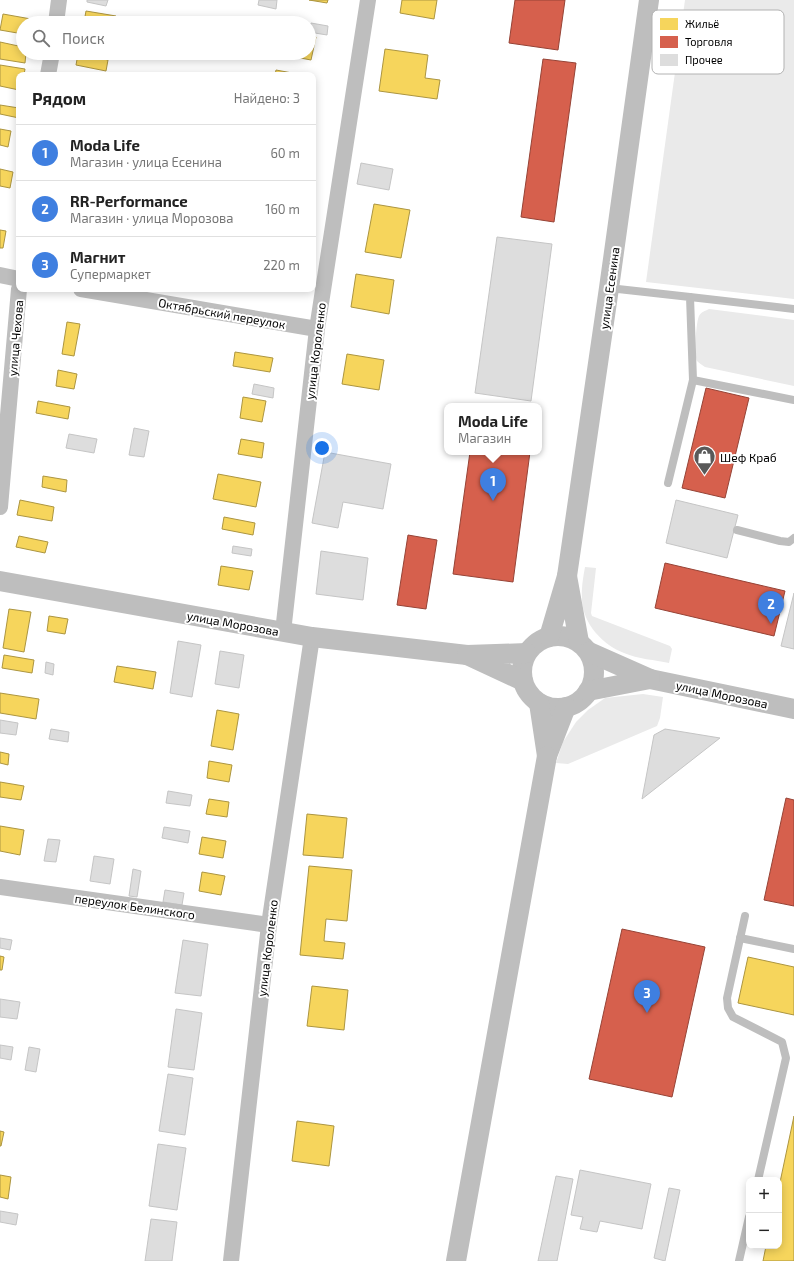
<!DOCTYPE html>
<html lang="ru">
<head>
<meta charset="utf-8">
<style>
	:root { --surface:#fff; --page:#f2f2f2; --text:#222; --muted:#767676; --line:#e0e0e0; --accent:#595959 }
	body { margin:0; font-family:"Exo 2",sans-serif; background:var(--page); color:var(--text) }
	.controls { position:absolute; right:12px; bottom:12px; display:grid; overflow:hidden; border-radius:8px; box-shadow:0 2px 10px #0003 }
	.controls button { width:36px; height:36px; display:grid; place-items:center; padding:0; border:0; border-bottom:1px solid var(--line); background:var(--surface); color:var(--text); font:20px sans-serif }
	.you { position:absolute; left:322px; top:448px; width:14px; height:14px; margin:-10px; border:3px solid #fff; border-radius:50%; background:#1a73e8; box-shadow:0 0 0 6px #1a73e833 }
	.badge { display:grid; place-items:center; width:26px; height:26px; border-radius:50%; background:var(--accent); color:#fff; font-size:13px; font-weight:700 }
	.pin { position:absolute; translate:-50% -33px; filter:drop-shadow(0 1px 2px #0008) }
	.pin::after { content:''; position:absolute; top:21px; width:14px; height:12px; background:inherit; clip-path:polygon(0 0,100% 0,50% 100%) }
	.popup { position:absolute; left:444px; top:403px; width:98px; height:52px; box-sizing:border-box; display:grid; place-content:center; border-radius:8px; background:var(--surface); filter:drop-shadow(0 1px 3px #0005); font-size:13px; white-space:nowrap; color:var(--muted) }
	.popup b { font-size:15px; color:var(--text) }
	.popup::after { content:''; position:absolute; left:50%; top:100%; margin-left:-8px; border:8px solid transparent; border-top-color:var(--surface) }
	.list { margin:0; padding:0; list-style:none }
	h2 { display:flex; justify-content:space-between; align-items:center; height:52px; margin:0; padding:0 16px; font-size:17px }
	h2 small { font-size:13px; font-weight:400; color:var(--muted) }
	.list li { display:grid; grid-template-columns:26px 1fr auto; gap:12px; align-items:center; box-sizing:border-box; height:56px; padding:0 16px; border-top:1px solid var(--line) }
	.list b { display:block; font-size:15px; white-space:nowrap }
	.list p { margin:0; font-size:13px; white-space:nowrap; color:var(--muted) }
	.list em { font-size:13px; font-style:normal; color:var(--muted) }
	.icon { flex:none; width:22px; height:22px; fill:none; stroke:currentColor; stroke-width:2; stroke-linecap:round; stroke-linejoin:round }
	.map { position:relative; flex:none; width:794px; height:1261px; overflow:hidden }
	.search { position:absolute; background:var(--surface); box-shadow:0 2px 10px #0003; left:16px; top:16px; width:300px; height:44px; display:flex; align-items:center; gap:10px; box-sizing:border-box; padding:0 14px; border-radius:22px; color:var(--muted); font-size:15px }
	.panel { position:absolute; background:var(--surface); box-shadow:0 2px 10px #0003; left:16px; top:72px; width:300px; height:220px; border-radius:8px }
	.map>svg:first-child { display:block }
	.green { fill:#eaeaea }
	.homes { fill:#f6d55c; stroke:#ac9540 }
	.shops { fill:#d6604d; stroke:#964336 }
	.building { fill:#ddd; stroke:#c5c5c5 }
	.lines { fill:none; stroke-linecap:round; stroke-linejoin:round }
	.service { stroke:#bebebe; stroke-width:8 }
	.minor { stroke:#bebebe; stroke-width:16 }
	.tertiary { stroke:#bebebe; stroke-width:20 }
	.labels { text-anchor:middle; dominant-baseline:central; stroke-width:4; stroke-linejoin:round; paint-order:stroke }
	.street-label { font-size:12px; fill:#000; stroke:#fff }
	.poi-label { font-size:12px; fill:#000; stroke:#fff; text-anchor:start }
	.key { fill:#fff; stroke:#b2b2b2; stroke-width:1 }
	.key-label { font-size:11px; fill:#000 }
</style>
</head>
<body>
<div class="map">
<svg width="794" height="1261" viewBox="0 0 794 1261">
	<rect width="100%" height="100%" fill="#fff"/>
	<!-- green -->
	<g class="green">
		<path d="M685 0H794V299L646 282Z"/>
		<path d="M709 309 794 320V386L705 367C702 365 699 363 697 361 694 355 696 322 699 316 701 312 705 311 709 309Z"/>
		<path d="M585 567 596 568 591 613 592 616 670 646 672 649 669 663C655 660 638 659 624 653 603 645 583 624 582 600 581 589 583 578 585 567Z"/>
		<path d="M643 694 663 697 660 718 657 726 568 764 556 763 563 742 576 722 588 710 605 698Z"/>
	</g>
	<!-- homes -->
	<g class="homes">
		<path d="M309 0H328L327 3Z"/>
		<path d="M402 0H437L434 19 400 13Z"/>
		<path d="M86 11 116 16 115 23 84 22Z"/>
		<path d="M3 14 31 19 30 23H23V34L0 30Z"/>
		<path d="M309 36 316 37 311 60 290 56V53H309Z"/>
		<path d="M0 42 23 47V53H26L25 63 0 59Z"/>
		<path d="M385 49 428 55 425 78 440 80 437 99 379 91Z"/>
		<path d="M78 54 108 60 106 71 76 65Z"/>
		<path d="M0 65 25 69 24 75H19V90L0 86Z"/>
		<path d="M276 70 303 75H275Z"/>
		<path d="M0 105 19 108V118L0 114Z"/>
		<path d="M0 129 11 131 8 147 0 145Z"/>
		<path d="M0 169 13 172 10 188 0 186Z"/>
		<path d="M374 204 410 210 401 258 365 252Z"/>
		<path d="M0 230 6 231 3 248H0Z"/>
		<path d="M356 274 394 280 389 314 351 307Z"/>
		<path d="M67 322 80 324 74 356 62 354Z"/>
		<path d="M235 352 273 358 270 372 233 366Z"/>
		<path d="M347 354 384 360 379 390 342 384Z"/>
		<path d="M58 370 77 374 74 389 56 386Z"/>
		<path d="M243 397 266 401 262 422 240 418Z"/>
		<path d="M38 401 70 407 68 419 36 413Z"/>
		<path d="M241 439 264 443 262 458 238 454Z"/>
		<path d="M218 474 261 482 256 507 213 499Z"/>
		<path d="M43 476 67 480 66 492 42 487Z"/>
		<path d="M20 500 54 507 52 521 17 515Z"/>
		<path d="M224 517 255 523 253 535 222 529Z"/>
		<path d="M19 536 48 542 45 553 16 547Z"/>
		<path d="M221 566 253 571 249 590 218 585Z"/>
		<path d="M9 609 31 612 24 652 3 648Z"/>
		<path d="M49 616 68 619 65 634 47 631Z"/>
		<path d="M4 655 34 660 32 673 2 668Z"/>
		<path d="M117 666 156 672 153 689 114 682Z"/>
		<path d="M0 693 39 699 36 719 0 713Z"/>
		<path d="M217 710 239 714 233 750 211 746Z"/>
		<path d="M0 752 9 754 8 765 0 763Z"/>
		<path d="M209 761 232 765 229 782 207 778Z"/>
		<path d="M0 782 24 786 21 800 0 797Z"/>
		<path d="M209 799 229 802 227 817 206 814Z"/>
		<path d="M307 814 347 818 343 858 303 855Z"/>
		<path d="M0 826 24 830 20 855 0 851Z"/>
		<path d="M202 837 226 841 223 858 199 854Z"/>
		<path d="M309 866 352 870 347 921 326 919 324 941 345 943 343 959 300 955Z"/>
		<path d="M202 872 225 876 221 895 199 891Z"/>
		<path d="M0 956 4 957 2 970H0Z"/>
		<path d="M748 957 794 967V1015L738 1003Z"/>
		<path d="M312 986 348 990 344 1030 307 1026Z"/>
		<path d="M794 1116V1261H763L766 1246H779V1187Z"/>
		<path d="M297 1121 334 1126 329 1166 292 1161Z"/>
		<path d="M0 1131 4 1132 1 1146H0Z"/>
		<path d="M0 1175 11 1177 8 1199 0 1197Z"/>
	</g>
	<!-- shops -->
	<g class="shops">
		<path d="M515 0H565L558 50 509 43Z"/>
		<path d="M543 59 576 63 554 222 521 217Z"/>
		<path d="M706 388 749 398 725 498 682 488Z"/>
		<path d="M470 452H530L513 582 453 574Z"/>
		<path d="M408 535 437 540 426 609 397 605Z"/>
		<path d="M665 563 785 591 774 636 655 608Z"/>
		<path d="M786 798 794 800V906L764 900Z"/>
		<path d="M622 929 705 947 672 1097 589 1079Z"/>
	</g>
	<!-- building -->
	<g class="building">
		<path d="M87 0H108L106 6 87 2Z"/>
		<path d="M259 0H277L276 9 258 5Z"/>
		<path d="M311 23 328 26 327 35 309 32Z"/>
		<path d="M256 53H273L272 56Z"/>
		<path d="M361 163 393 169 389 190 357 184Z"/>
		<path d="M497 237 552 244 531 401 475 393Z"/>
		<path d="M254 384 274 388 273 398 252 394Z"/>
		<path d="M134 428 149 431 144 457 129 455Z"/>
		<path d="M69 434 97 439 94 453 66 448Z"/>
		<path d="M325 452 391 464 383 509 343 502 338 528 312 523Z"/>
		<path d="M676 500 738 515 727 558 666 543Z"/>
		<path d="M233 546 252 549 251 556 232 553Z"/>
		<path d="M321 551 368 558 363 600 316 594Z"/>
		<path d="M794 593V649L781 646Z"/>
		<path d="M178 641 201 645 192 697 170 693Z"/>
		<path d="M220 651 244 655 239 688 215 684Z"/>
		<path d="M46 662 54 664 53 675 45 673Z"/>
		<path d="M0 720 18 723 16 735 0 733Z"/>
		<path d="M51 729 69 732 68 742 49 739Z"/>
		<path d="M665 729 720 738 642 799 654 735Z"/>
		<path d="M168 791 192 795 190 806 166 803Z"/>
		<path d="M164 827 190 831 188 843 162 838Z"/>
		<path d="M48 839 60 840 56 862 44 861Z"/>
		<path d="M94 856 114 859 110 884 90 881Z"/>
		<path d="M133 869 141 871 137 897 129 896Z"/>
		<path d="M165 890 184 893 182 905 163 902Z"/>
		<path d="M0 938 12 940 10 950 0 948Z"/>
		<path d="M183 940 208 944 201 996 175 993Z"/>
		<path d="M0 999 20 1002 17 1019 0 1017Z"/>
		<path d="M176 1009 202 1013 194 1070 168 1067Z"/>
		<path d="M0 1045 13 1047 11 1060 0 1058Z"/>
		<path d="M29 1047 40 1049 36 1072 25 1070Z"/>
		<path d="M168 1074 193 1078 185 1135 159 1131Z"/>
		<path d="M158 1144 186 1148 177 1210 149 1206Z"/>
		<path d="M580 1170 651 1184 642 1229 600 1221 597 1232 580 1229 583 1217 571 1215Z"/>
		<path d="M556 1176 573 1179 557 1261H538Z"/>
		<path d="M669 1188 680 1190 665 1261 654 1258Z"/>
		<path d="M0 1211 18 1214 16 1225 0 1222Z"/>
		<path d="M151 1219 177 1222 172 1261H145Z"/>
	</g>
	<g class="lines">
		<!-- service -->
		<g class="service">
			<path d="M609 288 690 297 693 380 794 400"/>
			<path d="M690 297 794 309"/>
			<path d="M668 483 693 380"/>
			<path d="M737 530 780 541 789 542 794 538"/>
			<path d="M745 916 727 998 728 1008 733 1017 782 1042 786 1058 758 1180"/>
			<path d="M740 938 794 949"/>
			<path d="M739 1261 749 1217"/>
		</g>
		<!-- minor -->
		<g class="minor">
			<path d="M56 23 59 0"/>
			<path d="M48 75 52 53"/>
			<path d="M0 275 19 279"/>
			<path d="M81 289 317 329"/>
			<path d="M0 507 19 289"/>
			<path d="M283 632 317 329 368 0"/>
			<path d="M0 887 269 925"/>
			<path d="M231 1261 269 925 312 637"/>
		</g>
		<!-- tertiary -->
		<g class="tertiary">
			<path d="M567 576 609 288 649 0"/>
			<path d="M0 581 312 637 467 655"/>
			<circle cx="558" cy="672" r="36"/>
			<path d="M549 637 567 576 579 642"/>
			<path d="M650 679 794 709"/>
			<path d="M523 681 467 655 527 653"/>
			<path d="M588 691 650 679 589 652"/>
			<path d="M539 703 547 756 566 707"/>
			<path d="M456 1261 547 756"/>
		</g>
	</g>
	<!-- icons -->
	<defs>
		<symbol id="shop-pin" viewBox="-11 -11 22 30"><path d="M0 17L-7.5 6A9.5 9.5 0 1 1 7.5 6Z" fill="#595959" stroke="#fff"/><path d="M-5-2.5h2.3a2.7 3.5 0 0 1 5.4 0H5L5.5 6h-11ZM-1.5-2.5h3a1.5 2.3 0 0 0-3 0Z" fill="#fff"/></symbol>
	</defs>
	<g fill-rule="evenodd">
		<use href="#shop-pin" x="692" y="444" width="25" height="34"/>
	</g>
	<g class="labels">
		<!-- street labels -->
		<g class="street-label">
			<text transform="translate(609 288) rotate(-82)">улица Есенина</text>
			<text transform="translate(222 313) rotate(10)">Октябрьский переулок</text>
			<text transform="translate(15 338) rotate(-85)">улица Чехова</text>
			<text transform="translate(315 351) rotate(-83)">улица Короленко</text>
			<text transform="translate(233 623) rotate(10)">улица Морозова</text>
			<text transform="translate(722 694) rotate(12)">улица Морозова</text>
			<text transform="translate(135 906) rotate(8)">переулок Белинского</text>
			<text transform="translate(267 948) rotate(-83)">улица Короленко</text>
		</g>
		<!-- poi labels -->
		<g class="poi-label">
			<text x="720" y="457">Шеф Краб</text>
		</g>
	</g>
	<!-- legend -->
	<rect x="652" y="10" width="132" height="64" rx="6" class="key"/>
	<rect x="660" y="18" width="18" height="12" fill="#f6d55c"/>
	<rect x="660" y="36" width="18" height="12" fill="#d6604d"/>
	<rect x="660" y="54" width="18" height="12" fill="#ddd"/>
	<g class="key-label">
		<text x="685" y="28">Жильё</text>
		<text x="685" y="46">Торговля</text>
		<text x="685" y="64">Прочее</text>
	</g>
</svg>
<div class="controls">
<button>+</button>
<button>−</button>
</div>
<div class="you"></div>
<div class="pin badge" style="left:493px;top:501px;background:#3f7fe0">1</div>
<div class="popup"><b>Moda Life</b>Магазин</div>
<div class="pin badge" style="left:771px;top:624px;background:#3f7fe0">2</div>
<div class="pin badge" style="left:647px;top:1013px;background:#3f7fe0">3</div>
<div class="search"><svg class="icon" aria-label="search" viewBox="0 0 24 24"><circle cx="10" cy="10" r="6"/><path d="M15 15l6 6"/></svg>Поиск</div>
<section class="panel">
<h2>Рядом<small>Найдено: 3</small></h2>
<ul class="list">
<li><span class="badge" style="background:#3f7fe0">1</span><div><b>Moda Life</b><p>Магазин · улица Есенина</p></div><em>60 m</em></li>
<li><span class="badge" style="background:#3f7fe0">2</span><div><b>RR-Performance</b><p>Магазин · улица Морозова</p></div><em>160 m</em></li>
<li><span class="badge" style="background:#3f7fe0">3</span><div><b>Магнит</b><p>Супермаркет</p></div><em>220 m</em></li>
</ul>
</section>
</div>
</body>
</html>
